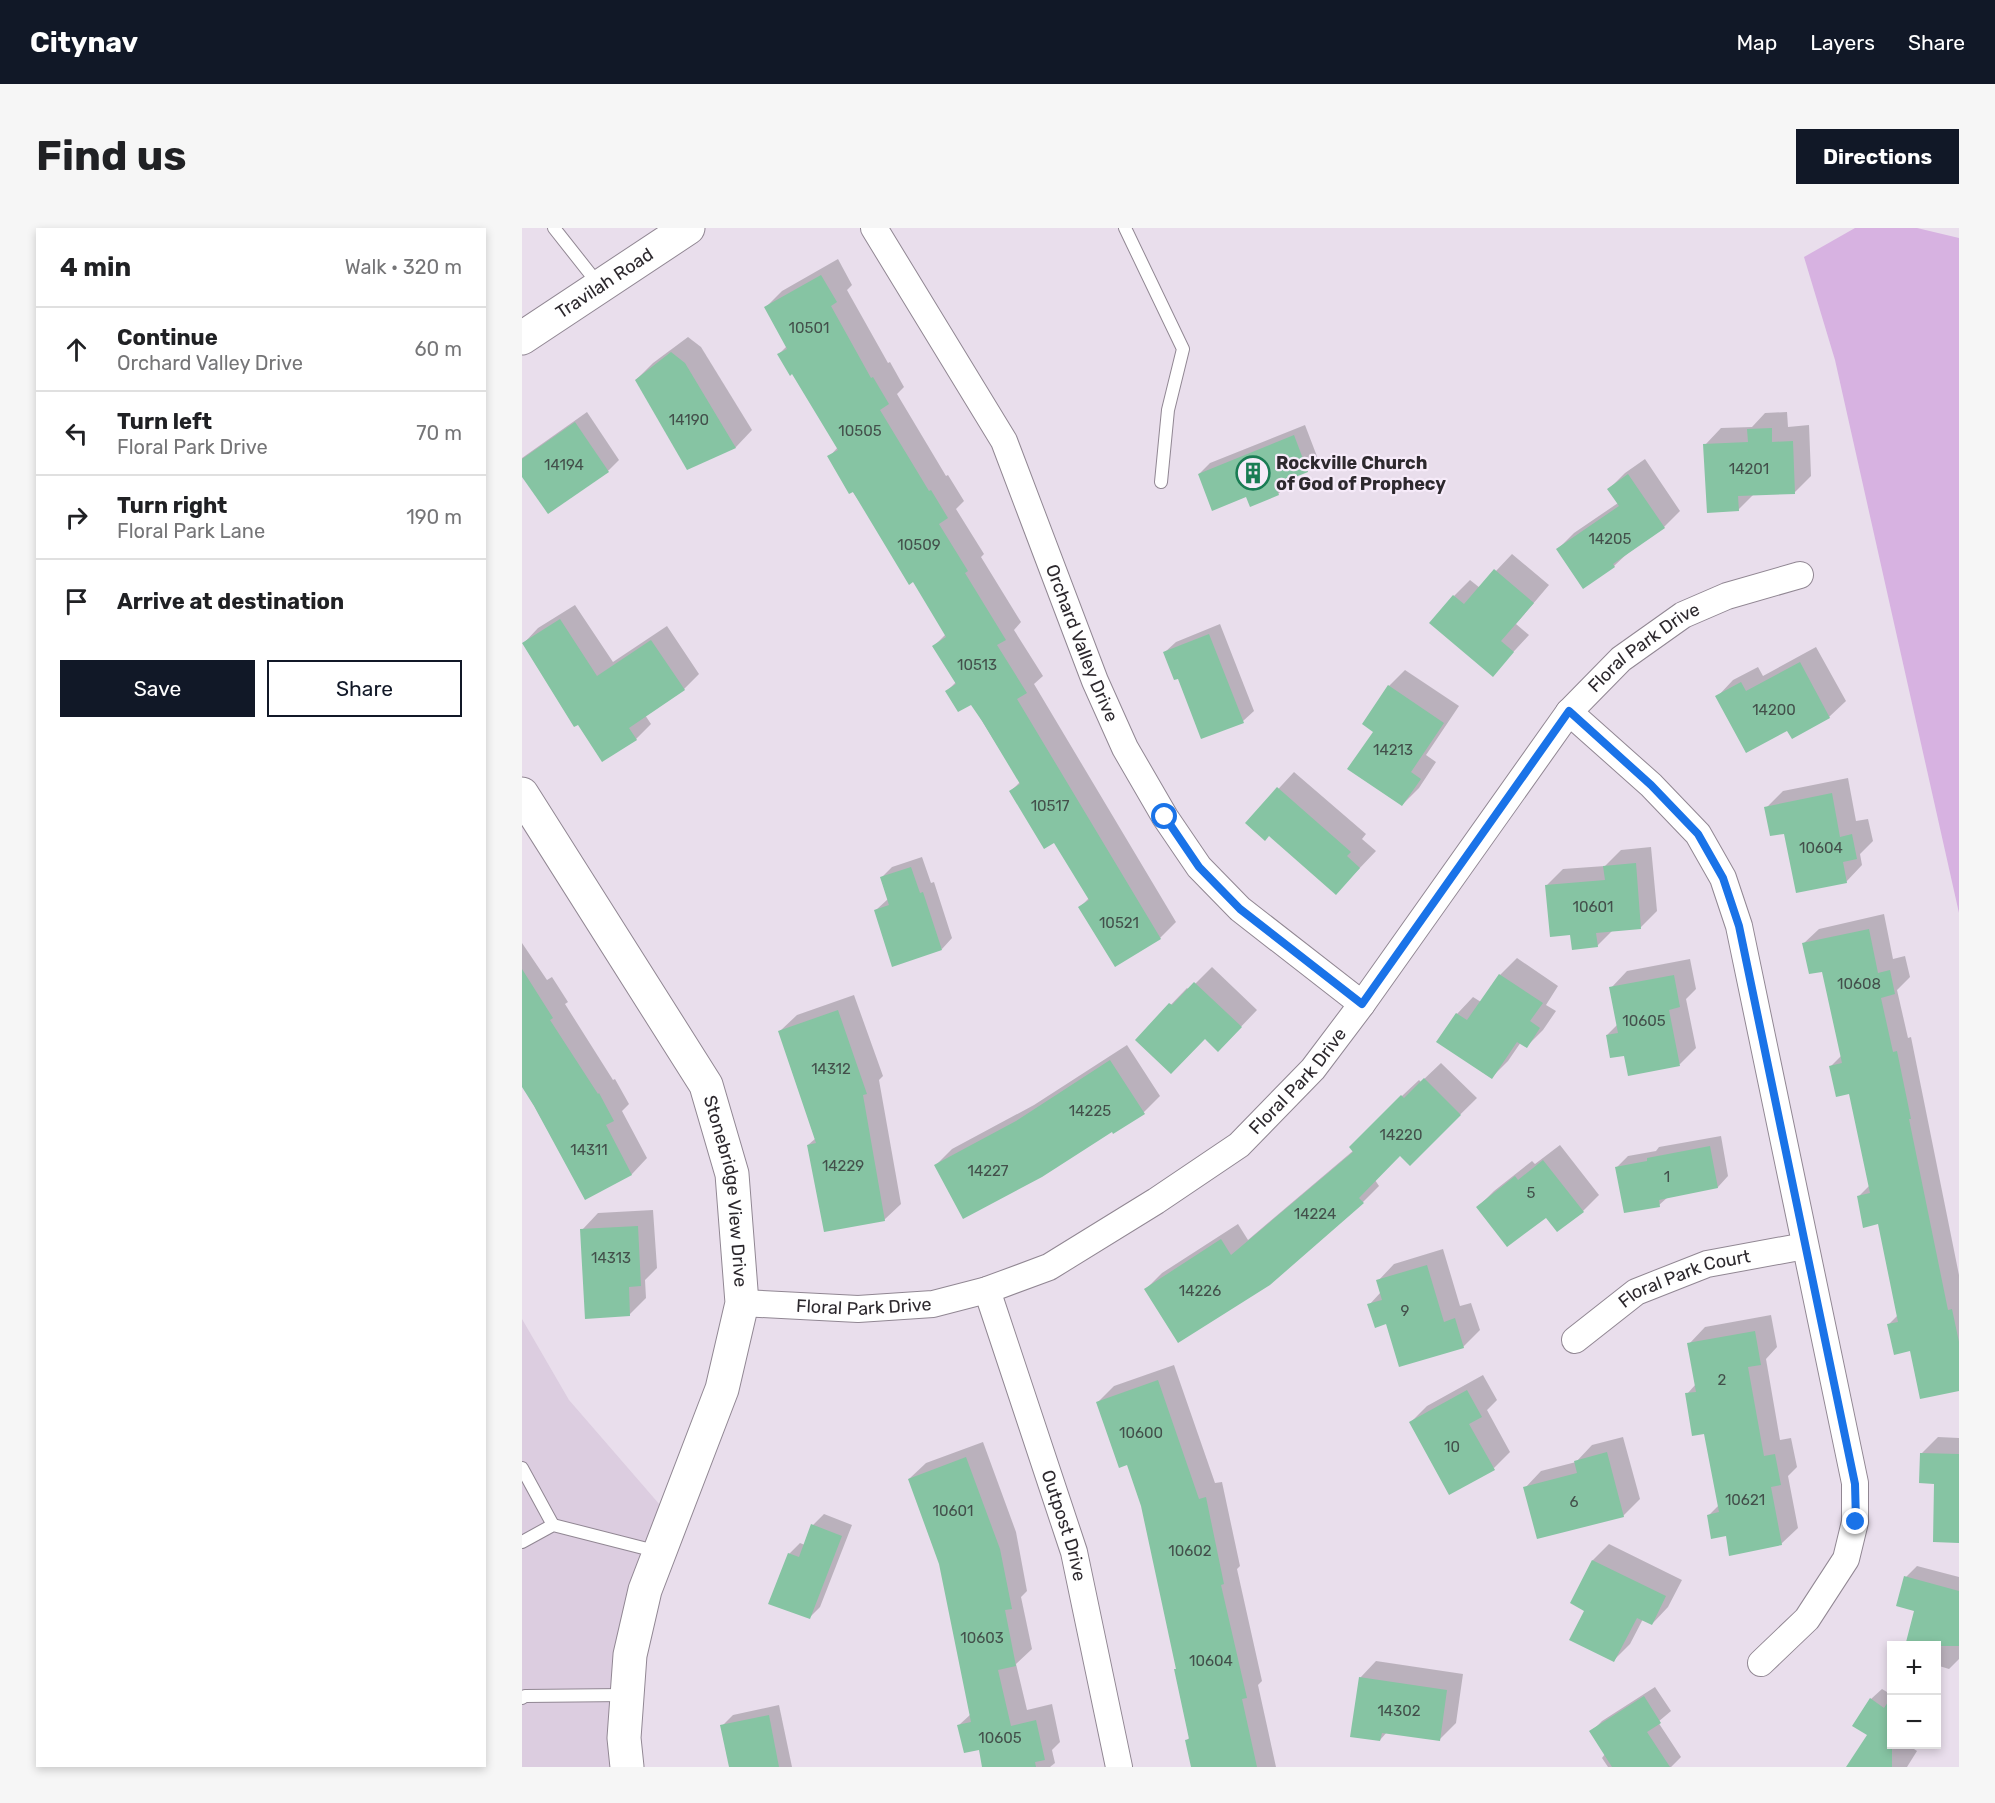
<!DOCTYPE html>
<html lang="en">
<head>
<meta charset="utf-8">
<style>
	:root { --surface:#fff; --page:#f6f6f6; --text:#202124; --muted:#757577; --line:#e0e0e0; --accent:#111827 }
	body { margin:0; font-family:Rubik,sans-serif; background:var(--page); color:var(--text) }
	.controls { position:absolute; right:18px; bottom:18px; display:grid; overflow:hidden; border-radius:0px; box-shadow:0 3px 9px #0003 }
	.controls button { width:54px; height:54px; display:grid; place-items:center; padding:0; border:0; border-bottom:2px solid var(--line); background:var(--surface); color:var(--text); font:30px sans-serif }
	.stop { position:absolute; width:18px; height:18px; margin:-14px; border:4px solid #1a73e8; border-radius:50%; background:#fff }
	.stop.end { background:#1a73e8; border-color:#fff; box-shadow:0 2px 6px #0008 }
	.list { margin:0; padding:0; list-style:none }
	h2 { display:flex; justify-content:space-between; align-items:center; height:78px; margin:0; padding:0 24px; font-size:26px }
	h2 small { font-size:20px; font-weight:400; color:var(--muted) }
	.list li { display:grid; grid-template-columns:39px 1fr auto; gap:18px; align-items:center; box-sizing:border-box; height:84px; padding:0 24px; border-top:2px solid var(--line) }
	.list b { display:block; font-size:22px; white-space:nowrap }
	.list p { margin:0; font-size:20px; white-space:nowrap; color:var(--muted) }
	.list em { font-size:20px; font-style:normal; color:var(--muted) }
	.actions { display:flex; gap:12px; padding:18px 24px }
	.actions a { flex:1; padding:14px 0; border:2px solid var(--accent); border-radius:0px; text-align:center; font-size:21px; color:var(--accent) }
	.actions .main { background:var(--accent); color:#fff }
	.icon { flex:none; width:33px; height:33px; fill:none; stroke:currentColor; stroke-width:2; stroke-linecap:round; stroke-linejoin:round }
	.map { position:relative; flex:none; width:1437px; height:1539px; overflow:hidden; border-radius:0px }
	header { display:flex; align-items:center; gap:36px; box-sizing:border-box; height:84px; padding:0 30px; background:var(--accent); color:#fff }
	header strong { font-size:28px }
	nav { display:flex; gap:33px; margin-inline-start:auto; font-size:21px }
	.intro { display:flex; align-items:center; justify-content:space-between; box-sizing:border-box; height:144px; padding:0 36px }
	h1 { margin:0; font-size:42px }
	.button { padding:15px 27px; border-radius:0px; background:var(--accent); color:#fff; font-size:21px; font-weight:700 }
	main { display:flex; gap:36px; padding:0 36px }
	aside { flex:1; background:var(--surface); border-radius:0px; box-shadow:0 3px 9px #0003 }
	.map>svg:first-child { display:block }
	.built { fill:#dccde0 }
	.green { fill:#d7b2e1 }
	.shadow { fill:#0003 }
	.building { fill:#86c4a3 }
	.lines { fill:none; stroke-linecap:round; stroke-linejoin:round }
	.lane-casing { stroke:#918793; stroke-width:14 }
	.street-casing { stroke:#918793; stroke-width:28 }
	.secondary-casing { stroke:#918793; stroke-width:35 }
	.lane { stroke:#fff; stroke-width:12 }
	.street { stroke:#fff; stroke-width:26 }
	.secondary { stroke:#fff; stroke-width:33 }
	.route { stroke:#1a73e8; stroke-width:8 }
	.labels { text-anchor:middle; dominant-baseline:central; stroke-width:4.5; stroke-linejoin:round; paint-order:stroke }
	.number-label { font-size:15px; fill:#43504b }
	.street-label { font-size:18px; fill:#2d292e; stroke:#f6ebf9 }
	.poi-label { font-size:18px; font-weight:bold; fill:#2d292e; stroke:#f6ebf9; text-anchor:start }
</style>
</head>
<body>
<header>
<strong>Citynav</strong>
<nav><a>Map</a><a>Layers</a><a>Share</a></nav>
</header>
<div class="intro"><h1>Find us</h1><a class="button">Directions</a></div>
<main>
<aside>
<h2>4 min<small>Walk · 320 m</small></h2>
<ul class="list">
<li><svg class="icon" aria-label="ahead" viewBox="0 0 24 24"><path d="M12 20V5M6 11l6-6 6 6"/></svg><div><b>Continue</b><p>Orchard Valley Drive</p></div><em>60 m</em></li>
<li><svg class="icon" aria-label="left" viewBox="0 0 24 24"><path d="M17 20v-9H6M10 6l-5 5 5 5"/></svg><div><b>Turn left</b><p>Floral Park Drive</p></div><em>70 m</em></li>
<li><svg class="icon" aria-label="right" viewBox="0 0 24 24"><path d="M7 20v-9h11M14 6l5 5-5 5"/></svg><div><b>Turn right</b><p>Floral Park Lane</p></div><em>190 m</em></li>
<li><svg class="icon" aria-label="arrive" viewBox="0 0 24 24"><path d="M6 21V4h12l-3 4 3 4H6"/></svg><div><b>Arrive at destination</b></div></li>
</ul>
<div class="actions"><a class="main">Save</a><a>Share</a></div>
</aside>
<div class="map">
<svg width="1437" height="1539" viewBox="0 0 1437 1539">
	<rect width="100%" height="100%" fill="#e9deec"/>
	<!-- built -->
	<path class="built" d="M0 1091 47 1172 151 1292 123 1362 105 1539H0Z"/>
	<!-- green -->
	<path class="green" d="M1333 0H1395L1437 10V685L1313 132 1282 29Z"/>
	<!-- shadow -->
	<g class="shadow">
		<path d="M316 31 330 57 325 62 366 135 368 134 382 159 375 166 424 248 426 247 442 273 434 281 462 326 459 329 499 394 492 402 521 448 512 456 654 694 638 710 558 679 567 670 533 613 489 563 498 554 449 475 425 463 434 454 412 418 424 406 391 352 307 229 316 219 271 144 257 126 265 118 244 79 260 63Z"/>
		<path d="M166 109 179 119 230 202 214 219 166 240 114 152 131 135Z"/>
		<path d="M65 184 97 232 87 242 26 284 0 246V230Z"/>
		<path d="M1265 184 1266 199 1287 197 1289 248 1273 264 1232 266 1216 282 1183 217 1199 200 1230 199 1243 185Z"/>
		<path d="M783 197 796 231 786 242 765 250 767 255 756 266 725 267 677 246 688 235Z"/>
		<path d="M1123 231 1158 283 1142 299 1109 322 1092 338 1062 359 1036 321 1052 305 1096 275 1087 261 1103 245Z"/>
		<path d="M990 326 1027 357 994 396 1007 407 970 447 932 368 948 352 958 360Z"/>
		<path d="M53 377 91 434 145 398 177 446 162 461 123 487 129 496 114 511 2 415 16 400Z"/>
		<path d="M698 396 732 483 721 493 680 509 657 449 643 424 654 414Z"/>
		<path d="M1294 419 1324 473 1307 489 1266 501 1195 469 1211 452 1236 439 1241 448Z"/>
		<path d="M883 442 937 478 904 527 914 534 897 560 880 577 853 503 867 458Z"/>
		<path d="M772 544 844 606 840 611 854 623 814 665 747 607 725 595Z"/>
		<path d="M1326 550 1334 593 1346 591 1351 613 1338 626 1340 637 1324 654 1263 604 1244 580 1261 563Z"/>
		<path d="M1129 619 1135 683 1119 699 1091 702 1075 718 1025 657 1041 641 1083 638 1099 622Z"/>
		<path d="M400 629 409 655 412 654 430 710 420 721 354 682 366 671 359 650 370 639Z"/>
		<path d="M1362 686 1371 731 1383 728 1388 749 1375 762 1386 810 1389 809 1437 1047V1161L1389 1121 1366 1097 1376 1087 1357 995 1336 969 1348 957 1328 864 1309 838 1320 827 1301 742 1281 716 1297 701Z"/>
		<path d="M0 715 25 752 30 749 46 774 43 776 91 852 93 851 107 876 100 883 125 930 110 946 64 970 0 856Z"/>
		<path d="M995 730 1036 758 1024 777 1034 783 1021 802 1005 818 999 814 986 833 969 850 916 813 935 786 951 769 959 774 978 747Z"/>
		<path d="M1168 731 1174 761 1164 771 1174 820 1158 836 1103 826 1085 807 1096 796 1089 760 1105 743Z"/>
		<path d="M690 739 735 782 712 806 683 809 615 812 665 760 667 762Z"/>
		<path d="M332 767 361 848 357 852 379 976 362 992 286 917 294 910 258 803 275 787Z"/>
		<path d="M605 817 638 868 622 884 592 904 590 902 414 937 430 921 512 877Z"/>
		<path d="M919 835 955 870 888 936 878 926 853 952 857 958 841 974 747 1056 624 1061 640 1045 716 996 726 1012 832 922 829 919 880 868 897 852 899 854Z"/>
		<path d="M1199 908 1206 948 1196 959 1146 969 1137 977 1095 939 1106 928 1134 923 1137 919Z"/>
		<path d="M1038 917 1077 967 1061 983 1024 988 956 979 972 963 1010 933 1013 936Z"/>
		<path d="M131 982 135 1040 123 1052 124 1070 107 1087 60 1002 76 985Z"/>
		<path d="M921 1021 938 1078 949 1075 958 1102 941 1119 847 1077 859 1064 856 1053 872 1036Z"/>
		<path d="M1249 1087 1255 1119 1244 1131 1258 1212 1269 1210 1275 1239 1266 1248 1276 1300 1259 1316 1205 1307 1186 1288 1197 1277 1183 1204 1165 1166 1174 1156 1167 1116 1183 1099Z"/>
		<path d="M652 1137 693 1255 700 1254 718 1338 715 1341 740 1453 736 1457 754 1539H671L665 1512 668 1509 655 1440 621 1277 606 1235 576 1174 592 1158Z"/>
		<path d="M961 1147 975 1172 965 1182 988 1224 972 1240 888 1195 905 1178Z"/>
		<path d="M1101 1209 1118 1271 1101 1288 1003 1260 1019 1243 1054 1234 1070 1217Z"/>
		<path d="M1416 1209 1437 1210V1313L1414 1255 1399 1226Z"/>
		<path d="M461 1214 494 1304 505 1363 499 1369 510 1421 494 1436 505 1482 530 1476 538 1514 530 1522 533 1535 528 1539H462L458 1520 437 1497 449 1486 419 1335 387 1251 404 1235Z"/>
		<path d="M302 1286 330 1297 298 1379 287 1390 267 1326 278 1315 283 1317 291 1297Z"/>
		<path d="M1087 1316 1160 1352 1146 1379 1130 1396 1121 1391 1108 1416 1092 1432 1064 1382 1071 1332Z"/>
		<path d="M1395 1338 1437 1349V1431L1427 1441 1414 1437V1418L1394 1382 1384 1349Z"/>
		<path d="M854 1433 941 1446 934 1495 917 1512 865 1504 858 1512 838 1450Z"/>
		<path d="M1133 1459 1149 1483 1136 1494 1159 1529 1149 1539H1086L1080 1530 1083 1526 1069 1504 1080 1493Z"/>
		<path d="M1360 1461 1370 1467V1516H1395L1392 1521 1395 1523 1385 1539H1326L1347 1506 1349 1471Z"/>
		<path d="M257 1477 270 1539H208L200 1498 211 1487Z"/>
	</g>
	<!-- building -->
	<g class="building">
		<path d="M299 47 315 74 309 78 349 150 351 149 367 176 358 182 407 263 409 262 426 290 417 296 446 343 443 345 484 412 475 417 505 465 495 471 639 711 593 739 556 679 567 672 532 615 522 621 487 563 498 556 460 493 449 477 436 484 423 463 434 456 410 418 424 409 391 354 387 357 331 264 327 266 305 228 316 222 270 146 268 148 255 126 265 121 242 79Z"/>
		<path d="M149 124 163 135 214 220 165 242 113 152Z"/>
		<path d="M53 194 87 244 26 286 0 249V231Z"/>
		<path d="M1250 200V214L1271 213 1273 266 1216 268 1217 283 1185 285 1181 216 1226 214 1225 201Z"/>
		<path d="M772 207 786 244 753 257 757 267 728 279 724 269 690 283 676 246Z"/>
		<path d="M1106 246 1143 300 1091 336 1093 339 1061 361 1034 321 1097 278 1085 261Z"/>
		<path d="M972 341 1012 375 979 413 992 424 971 449 907 395 931 367 942 376Z"/>
		<path d="M38 391 75 448 129 412 163 462 107 500 115 512 80 534 56 497 52 499 0 415Z"/>
		<path d="M687 406 722 495 679 511 656 451 652 452 641 424Z"/>
		<path d="M1278 434 1308 490 1270 511 1265 503 1224 525 1193 468 1219 454 1224 463Z"/>
		<path d="M866 457 922 495 889 544 899 551 880 578 825 541 851 504 840 496Z"/>
		<path d="M755 559 829 624 825 628 838 640 814 667 747 608 743 613 723 595Z"/>
		<path d="M1310 565 1318 609 1330 606 1335 631 1321 634 1325 655 1274 665 1262 606 1248 608 1242 579Z"/>
		<path d="M1114 635 1119 701 1074 705 1076 719 1050 722 1048 707 1028 709 1023 657 1083 652 1081 638Z"/>
		<path d="M389 639 398 665 401 664 420 722 370 739 352 682 367 677 358 649Z"/>
		<path d="M1347 701 1356 745 1368 742 1373 766 1359 770 1371 824 1375 823 1389 891H1387L1426 1082 1430 1081 1437 1114V1163L1398 1171 1388 1123 1372 1127 1365 1096 1376 1094 1356 996 1341 1000 1335 968 1348 965 1327 866 1314 869 1307 838 1320 835 1300 744 1287 746 1280 715Z"/>
		<path d="M0 741 31 790 28 792 76 866 77 865 92 893 84 897 110 947 63 972 12 878 0 859Z"/>
		<path d="M977 746 1021 775 1008 793 1018 800 1005 820 995 814 970 851 914 814 934 785 945 792Z"/>
		<path d="M1152 747 1158 779 1147 782 1158 838 1106 848 1102 828 1088 830 1084 807 1096 805 1087 759Z"/>
		<path d="M672 754 720 799 696 824 683 811 649 846 613 812 647 775 650 777Z"/>
		<path d="M316 782 345 866 341 867 363 993 302 1004 285 917 294 915 256 803Z"/>
		<path d="M588 832 623 886 591 906 590 904 520 949 441 991 412 937 494 893Z"/>
		<path d="M902 850 939 887 888 938 878 928 837 970 842 975 748 1057 656 1115 622 1061 699 1011 709 1027 831 924 827 919 879 867 882 870Z"/>
		<path d="M1188 918 1196 960 1137 972 1138 979 1102 985 1093 939 1125 933V930Z"/>
		<path d="M1021 932 1062 984 1035 1004 1024 990 985 1019 954 979 993 948 996 952Z"/>
		<path d="M116 998 119 1058 107 1059 108 1088 63 1091 58 1001Z"/>
		<path d="M905 1037 922 1094 933 1090 942 1120 877 1139 864 1096 853 1100 845 1076 860 1072 854 1052Z"/>
		<path d="M1233 1103 1239 1137 1226 1139 1242 1228 1253 1226 1259 1257 1249 1259 1260 1317 1207 1328 1204 1308 1189 1311 1185 1287 1197 1284 1182 1206 1170 1208 1163 1165 1174 1164 1165 1115Z"/>
		<path d="M636 1152 677 1271 684 1269 702 1356 699 1357 725 1470 720 1471 735 1539H669L663 1512 667 1511 652 1441H654L619 1278 605 1237 597 1240 574 1174Z"/>
		<path d="M945 1162 960 1189 947 1196 973 1242 927 1267 887 1194Z"/>
		<path d="M1085 1224 1102 1289 1015 1311 1001 1259 1055 1245 1052 1233Z"/>
		<path d="M1398 1225 1437 1226V1315L1411 1314 1412 1256 1397 1255Z"/>
		<path d="M444 1229 478 1321 490 1381 483 1382 494 1438 476 1442 489 1498 514 1492 523 1532 513 1534 514 1539H460L457 1522 442 1525 435 1497 449 1494 417 1336 386 1251Z"/>
		<path d="M289 1296 320 1308 288 1391 246 1376 266 1325 277 1329Z"/>
		<path d="M1070 1332 1144 1368 1130 1397 1115 1390 1092 1434 1047 1412 1062 1383 1048 1375Z"/>
		<path d="M1382 1348 1437 1363V1418H1383L1392 1383 1374 1378Z"/>
		<path d="M837 1449 925 1462 918 1513 860 1505 858 1513 828 1509Z"/>
		<path d="M1122 1468 1139 1495 1125 1504 1148 1539H1090L1067 1503Z"/>
		<path d="M1370 1468V1539H1324L1345 1507 1330 1498 1348 1470 1362 1480Z"/>
		<path d="M247 1487 257 1539H207L198 1497Z"/>
	</g>
	<g class="lines">
		<defs>
			<g id="lane">
				<path d="M32 0 77 57"/>
				<path d="M603 0 661 121 646 182 639 254"/>
				<path d="M0 1240 31 1297"/>
				<path d="M0 1314 31 1297 137 1324"/>
				<path d="M0 1470 3 1468 103 1467"/>
			</g>
			<g id="street">
				<path id="s1" d="M352 0 482 213 573 453 603 520 643 589 677 639 718 681 840 776"/>
				<path d="M1047 484 1129 557 1176 606 1201 650 1217 698 1333 1255V1294L1324 1331 1285 1391 1239 1435"/>
				<path id="s2" d="M465 1062 552 1324 597 1539"/>
				<path id="s3" d="M220 1075 336 1081 411 1076 465 1062 527 1039 634 973 717 917 791 841 840 776 1047 484 1099 431 1161 387 1205 368 1278 347"/>
				<path id="s4" d="M1053 1112 1114 1064 1185 1036 1283 1018"/>
			</g>
			<g id="secondary">
				<path id="s5" d="M0 110 166 0"/>
				<path id="s6" d="M0 566 184 857 210 946 220 1075 200 1161 123 1362 108 1427 102 1510 105 1539"/>
			</g>
		</defs>
		<!-- lane casing -->
		<use href="#lane" class="lane-casing"/>
		<!-- street casing -->
		<use href="#street" class="street-casing"/>
		<!-- secondary casing -->
		<use href="#secondary" class="secondary-casing"/>
		<!-- lane -->
		<use href="#lane" class="lane"/>
		<!-- street -->
		<use href="#street" class="street"/>
		<!-- secondary -->
		<use href="#secondary" class="secondary"/>
	</g>
	<g class="lines">
		<!-- route -->
		<path class="route" d="M643 589 677 639 718 681 840 776 1047 483 1129 557 1176 606 1201 650 1217 698 1333 1256 1334 1294"/>
	</g>
	<!-- icons -->
	<defs>
		<symbol id="building-ring" viewBox="-11 -11 22 22"><circle r="9.5" fill="#f6ebf9" stroke="#1a7c54" stroke-width="1.5"/><path d="M-4-6H4V6H1V3H-1V6H-4ZM-2.5-4.3h1.7v1.8h-1.7ZM.8-4.3h1.7v1.8H.8ZM-2.5-1h1.7V.8h-1.7ZM.8-1h1.7V.8H.8Z" fill="#1a7c54"/></symbol>
	</defs>
	<g fill-rule="evenodd">
		<use href="#building-ring" x="712" y="226" width="38" height="38"/>
	</g>
	<g class="labels">
		<!-- number labels -->
		<g class="number-label">
			<text x="287" y="100">10501</text>
			<text x="167" y="192">14190</text>
			<text x="338" y="203">10505</text>
			<text x="42" y="237">14194</text>
			<text x="1227" y="241">14201</text>
			<text x="1088" y="311">14205</text>
			<text x="397" y="317">10509</text>
			<text x="455" y="437">10513</text>
			<text x="1252" y="482">14200</text>
			<text x="871" y="522">14213</text>
			<text x="528" y="578">10517</text>
			<text x="1299" y="620">10604</text>
			<text x="1071" y="679">10601</text>
			<text x="597" y="695">10521</text>
			<text x="1337" y="756">10608</text>
			<text x="1122" y="793">10605</text>
			<text x="309" y="841">14312</text>
			<text x="568" y="883">14225</text>
			<text x="879" y="907">14220</text>
			<text x="67" y="922">14311</text>
			<text x="321" y="938">14229</text>
			<text x="466" y="943">14227</text>
			<text x="1145" y="949">1</text>
			<text x="1009" y="965">5</text>
			<text x="793" y="986">14224</text>
			<text x="89" y="1030">14313</text>
			<text x="678" y="1063">14226</text>
			<text x="883" y="1083">9</text>
			<text x="1200" y="1152">2</text>
			<text x="619" y="1205">10600</text>
			<text x="930" y="1219">10</text>
			<text x="1223" y="1272">10621</text>
			<text x="1052" y="1274">6</text>
			<text x="431" y="1283">10601</text>
			<text x="668" y="1323">10602</text>
			<text x="460" y="1410">10603</text>
			<text x="689" y="1433">10604</text>
			<text x="877" y="1483">14302</text>
			<text x="478" y="1510">10605</text>
		</g>
		<!-- street labels -->
		<g class="street-label">
			<text stroke="none"><textPath href="#s5" startOffset="99">Travilah Road</textPath></text>
			<text stroke="none"><textPath href="#s1" startOffset="466">Orchard Valley Drive</textPath></text>
			<text stroke="none"><textPath href="#s3" startOffset="1184">Floral Park Drive</textPath></text>
			<text stroke="none"><textPath href="#s3" startOffset="626">Floral Park Drive</textPath></text>
			<text stroke="none"><textPath href="#s6" startOffset="453">Stonebridge View Drive</textPath></text>
			<text stroke="none"><textPath href="#s4" startOffset="128">Floral Park Court</textPath></text>
			<text stroke="none"><textPath href="#s3" startOffset="122">Floral Park Drive</textPath></text>
			<text stroke="none"><textPath href="#s2" startOffset="248">Outpost Drive</textPath></text>
		</g>
		<!-- poi labels -->
		<g class="poi-label">
			<text x="754" y="235">Rockville Church<tspan x="754" dy="21">of God of Prophecy</tspan></text>
		</g>
	</g>
</svg>
<div class="controls">
<button>+</button>
<button>−</button>
</div>
<div class="stop" style="left:643px;top:589px"></div>
<div class="stop end" style="left:1334px;top:1294px"></div>
</div>
</main>
</body>
</html>
